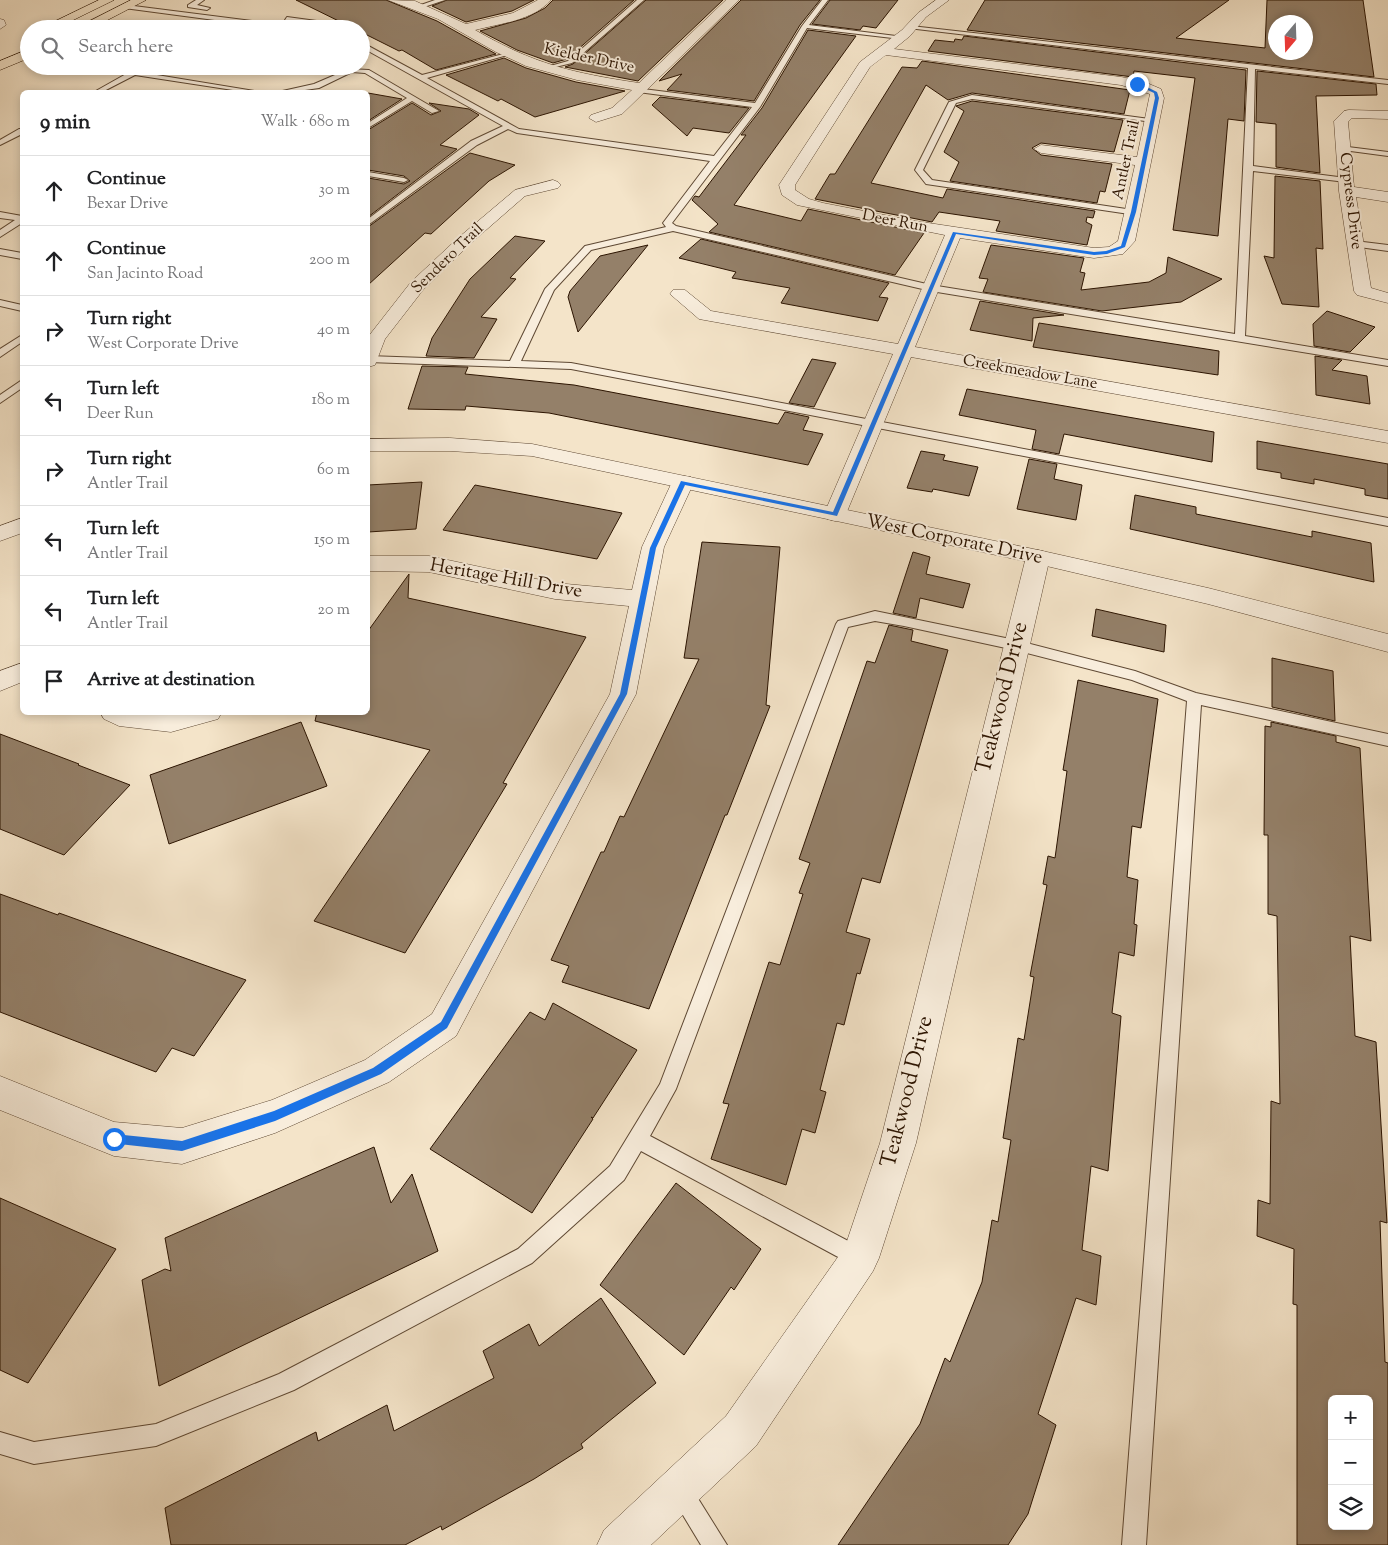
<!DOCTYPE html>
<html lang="en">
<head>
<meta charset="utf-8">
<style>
	:root { --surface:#fff; --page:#f6f6f6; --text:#202124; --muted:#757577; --line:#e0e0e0 }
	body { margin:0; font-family:"Sorts Mill Goudy",serif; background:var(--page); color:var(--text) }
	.controls { position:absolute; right:15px; bottom:15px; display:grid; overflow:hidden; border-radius:8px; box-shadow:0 2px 8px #0003 }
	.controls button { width:45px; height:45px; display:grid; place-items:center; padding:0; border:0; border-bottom:1px solid var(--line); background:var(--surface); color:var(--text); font:25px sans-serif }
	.compass { position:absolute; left:1268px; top:15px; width:45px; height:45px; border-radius:50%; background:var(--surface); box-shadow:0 2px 8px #0003; rotate:199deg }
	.stop { position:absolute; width:15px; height:15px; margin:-11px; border:4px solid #1a73e8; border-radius:50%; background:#fff }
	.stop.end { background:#1a73e8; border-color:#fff; box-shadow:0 1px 5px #0008 }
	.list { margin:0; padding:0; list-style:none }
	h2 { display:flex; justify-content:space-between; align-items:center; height:65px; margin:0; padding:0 20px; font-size:21px }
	h2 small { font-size:16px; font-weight:400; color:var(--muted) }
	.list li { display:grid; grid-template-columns:32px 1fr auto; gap:15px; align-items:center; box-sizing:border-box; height:70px; padding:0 20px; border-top:1px solid var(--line) }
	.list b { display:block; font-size:19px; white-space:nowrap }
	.list p { margin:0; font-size:16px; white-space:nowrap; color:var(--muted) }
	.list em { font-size:16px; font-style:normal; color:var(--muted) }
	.icon { flex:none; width:28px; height:28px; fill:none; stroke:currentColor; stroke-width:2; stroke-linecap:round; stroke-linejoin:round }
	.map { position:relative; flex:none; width:1388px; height:1545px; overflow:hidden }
	.search { position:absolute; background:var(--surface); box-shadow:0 2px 8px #0003; left:20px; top:20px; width:350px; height:55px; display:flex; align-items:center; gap:12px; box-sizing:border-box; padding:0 18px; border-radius:28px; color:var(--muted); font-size:19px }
	.panel { position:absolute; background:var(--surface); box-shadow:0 2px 8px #0003; left:20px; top:90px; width:350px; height:625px; border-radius:8px }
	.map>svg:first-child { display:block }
	.building { fill:#948069; stroke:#2c1401; fill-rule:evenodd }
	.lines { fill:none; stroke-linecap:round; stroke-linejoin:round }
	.service-casing { stroke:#5e4833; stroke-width:2 }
	.minor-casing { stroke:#5e4833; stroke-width:1 }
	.tertiary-casing { stroke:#5e4833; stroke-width:1 }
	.primary-casing { stroke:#2c1401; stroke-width:1 }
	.service { fill:#f8eddc; fill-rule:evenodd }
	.minor { fill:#f8eddc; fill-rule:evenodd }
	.tertiary { fill:#f8eddc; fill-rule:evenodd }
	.primary { fill:#f4e4c9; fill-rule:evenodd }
	.route { fill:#1a73e8 }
	.labels { text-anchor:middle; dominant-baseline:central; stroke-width:4; stroke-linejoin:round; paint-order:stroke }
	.far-street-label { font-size:16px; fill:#2c1401; stroke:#f8eddc }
	.street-label { font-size:19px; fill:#2c1401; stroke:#f8eddc }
	.near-street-label { font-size:22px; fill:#2c1401; stroke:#f8eddc }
</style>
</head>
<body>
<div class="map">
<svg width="1388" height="1545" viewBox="0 0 1388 1545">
	<rect width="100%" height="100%" fill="#f4e4c9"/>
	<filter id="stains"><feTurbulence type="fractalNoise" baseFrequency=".004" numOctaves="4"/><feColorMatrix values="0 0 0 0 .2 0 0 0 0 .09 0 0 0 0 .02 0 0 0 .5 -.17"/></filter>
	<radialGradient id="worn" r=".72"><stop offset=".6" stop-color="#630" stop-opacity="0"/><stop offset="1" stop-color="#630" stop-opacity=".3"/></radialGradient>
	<!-- building -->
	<g class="building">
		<path d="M296 0H386L437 21 496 54 436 70 402 50 399 51 361 32V29H355Z"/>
		<path d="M447 0H534L512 11 466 22 432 6Z"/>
		<path d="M553 0H634L567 59 553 63 517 50 480 31 526 18 545 8Z"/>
		<path d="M646 0H723L638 81 565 67 573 64Z"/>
		<path d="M741 0H820L800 25 754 101 667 90 682 74 659 81Z"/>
		<path d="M830 0H898L876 28 863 26 860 30 812 24Z"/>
		<path d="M985 0H1229L1176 38 1265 48 1267 0H1363L1374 77 967 30ZM1276 22H1306V52H1276Z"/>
		<path d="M808 30 856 36 734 205 801 221 808 209 924 233 895 275 709 232 718 224 692 200 695 196 699 197 746 135H741L762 108Z"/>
		<path d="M964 36 1246 70 1244 121 1228 119 1218 236 1173 230 1195 78 1134 71 1133 77 928 51 935 40 954 42 955 39 962 40Z"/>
		<path d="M504 58 526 68 576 82 625 91 535 117 501 99 498 101 446 75Z"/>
		<path d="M922 61 1130 90 1124 114 972 93 948 100 926 85 871 183 943 198 947 189 1095 211 1093 218 1087 217 1086 222 1092 225 1087 245 996 231 1000 221 939 212 932 222 815 199 830 174H835L902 67 917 68Z"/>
		<path d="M1257 71 1376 84 1377 95 1316 96 1320 173 1276 167V124L1256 122Z"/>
		<path d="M368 93 402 99 368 121Z"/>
		<path d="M660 97 749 108 729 133 693 128 687 136 652 105Z"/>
		<path d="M972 101 1123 120 1114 152 1041 143 1032 148 1041 155 1112 164 1105 192 1100 191 1097 203 950 181 959 162 944 152 964 111 956 106Z"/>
		<path d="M412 103 431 115 441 111 429 103 469 109 479 115 440 145 457 149 368 217V178L404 184 410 181 404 176 368 170V130Z"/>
		<path d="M470 153 515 165 489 181 431 234 425 233 368 285V227Z"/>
		<path d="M1275 176 1320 181 1323 249 1316 248 1319 307 1282 304 1264 256 1274 258Z"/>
		<path d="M515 236 545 241 510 278 516 279 481 317 497 319 474 358 426 356 432 338 470 279Z"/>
		<path d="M701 239 889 283 879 297 888 298 878 321 781 303 790 288 732 278 736 272 679 258Z"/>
		<path d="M648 245 578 332 568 297 570 291 600 256Z"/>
		<path d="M991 245 1084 258 1080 272 1085 273 1081 290 1149 282 1166 273 1168 257 1222 279 1181 302 1102 311 983 292 988 279 979 278Z"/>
		<path d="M980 301 1064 315 1033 318 1032 341 970 330Z"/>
		<path d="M1327 311 1375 327 1350 352 1314 346 1313 324Z"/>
		<path d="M1039 323 1219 351 1218 375 1033 347Z"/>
		<path d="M1315 356 1342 360 1332 370 1367 376 1370 404 1316 395Z"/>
		<path d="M812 359 836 363 814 407 789 403Z"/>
		<path d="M422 366 468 367 465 374 574 385 778 424 785 412 809 417 803 430 823 434 808 465 549 413 466 406 465 410 408 409Z"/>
		<path d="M967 389 1214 432 1212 462 1064 434 1059 454 1032 449 1036 430 959 415Z"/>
		<path d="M1257 441 1388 464V499L1365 495V489L1314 479V484L1281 478V473L1257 469Z"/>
		<path d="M921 451 945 455 943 460 978 467 969 496 933 489 932 492 907 488Z"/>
		<path d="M1029 459 1057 464 1054 479 1082 485 1076 520 1017 509Z"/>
		<path d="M422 482 416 529 368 532V485Z"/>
		<path d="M475 485 622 513 597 559 443 530Z"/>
		<path d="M1135 495 1196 507V514L1312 537V531L1371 543 1374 582 1130 529Z"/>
		<path d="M702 542 780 547 766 705 770 706 727 815H725L649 1009 562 982 569 966 551 960 601 852H604L620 816 624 817 699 659 684 658Z"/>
		<path d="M913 552 930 557 926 574 970 584 963 608 920 598 916 618 893 613Z"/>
		<path d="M409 574 408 598 586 637 503 783 507 784 405 953 314 921 430 750 315 721 317 712H368V631Z"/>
		<path d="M1096 609 1166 625 1164 652 1092 636Z"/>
		<path d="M889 625 913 630 911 641 948 650 880 883 862 878 846 932 870 939 860 974 857 973 844 1025 837 1023 820 1090 826 1092 815 1133 802 1129 786 1185 711 1159 729 1104 723 1103 769 962 780 965 803 894 799 893 810 863 799 859 867 661 875 663Z"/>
		<path d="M1272 658 1333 671 1335 721 1272 707Z"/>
		<path d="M1078 680 1158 699 1141 828 1132 826 1127 877 1138 880 1134 924 1137 925 1134 956 1119 952 1112 1013 1121 1016 1108 1171 1091 1166 1082 1250 1101 1256 1096 1305 1076 1298 1038 1414 1056 1425 1028 1514 1008 1545H838L920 1424 945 1358 950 1362 982 1282 992 1220 998 1222 1011 1140 1003 1138 1018 1038 1024 1040 1034 977 1030 976 1047 885 1043 884 1048 856 1055 858 1067 771 1063 770Z"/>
		<path d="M301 722 327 786 169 844 150 775Z"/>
		<path d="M1271 722 1336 736V742L1360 748 1371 941 1350 936 1355 1036 1376 1042 1387 1223 1380 1221 1385 1362 1388 1363V1545H1297V1305L1293 1304 1294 1249 1257 1236 1258 1200 1270 1204 1271 1101 1280 1104 1277 916 1268 914V835H1264L1265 726 1271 727ZM1332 1399H1369V1526H1332Z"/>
		<path d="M0 734 79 764 78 765 130 785 64 855 0 829Z"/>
		<path d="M0 894 58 915 59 913 246 980 194 1056 172 1048 156 1072 0 1012Z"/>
		<path d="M553 1003 637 1050 593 1118 591 1117 593 1119 532 1213 430 1149 530 1012 545 1020Z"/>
		<path d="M374 1147 391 1203 412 1174 438 1251 159 1386 142 1280 165 1269 171 1271 165 1238Z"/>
		<path d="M676 1183 761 1249 734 1290 731 1287 684 1355 600 1285Z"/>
		<path d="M0 1198 116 1249 28 1383 0 1370Z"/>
		<path d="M601 1298 656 1383 581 1444 583 1448 534 1479 442 1530 441 1526 405 1545H171L165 1508 316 1432 318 1441 387 1405 394 1431 494 1378 483 1351 529 1324 539 1346Z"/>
	</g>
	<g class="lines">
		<defs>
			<g id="service">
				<path d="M196 0H204L197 5 210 8 207 10 188 7V5Z"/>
				<path d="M435 0H445L421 8 418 6Z"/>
				<path d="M637 0H644L572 63 543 70V68L568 61Z"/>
				<path d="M822 0H828L809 25 904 37 901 39 807 28 760 107 672 223 676 226 931 285 1235 334 1248 68 908 28 911 26 1388 80V84L1255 69 1253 166 1346 178 1350 180 1346 182 1253 171 1245 336 1388 360V366L931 291 673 231 591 250 554 290 521 361 571 363 1388 518V526L571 369 368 362V356L510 361 545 289 585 246 666 227 663 223 710 161 517 133 508 129 477 145 368 225V219L471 141 503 126 361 47V42L422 75 511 52V54L427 78 519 129 714 156 752 107 638 92 635 88 755 103 802 26Z"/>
				<path d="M126 5 299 27 302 29H282L124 8Z"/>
				<path d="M287 17 324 22 336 29 285 20Z"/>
				<path d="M84 66H102L261 92H246L135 75 102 92H94L126 74Z"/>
				<path d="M349 69 369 70 439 111 432 113 412 101 368 128V123L407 98 365 73 352 72 319 88 291 92H278L314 84Z"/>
				<path d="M972 95 1157 120 1153 122 972 99 956 103 923 170 932 180 1133 210 1136 211V215L926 184 915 170 949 102Z"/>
				<path d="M19 129H22V134L0 145V140Z"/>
				<path d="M1340 146 1388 152V156L1343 150H1340Z"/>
				<path d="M368 172 404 178 408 180 404 182 368 176Z"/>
				<path d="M0 212 22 216V223L0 237V230L15 220 0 218Z"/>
				<path d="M1355 241 1388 245V251L1352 246 1351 244Z"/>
				<path d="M0 249 22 253V259L0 255Z"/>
				<path d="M0 300 22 305V311L0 306Z"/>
				<path d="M22 335V342L0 357V349Z"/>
				<path d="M22 380V388L0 403V395Z"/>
				<path d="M875 611 1015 640 1135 671 1196 693 1388 734V746L1201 705 1146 1545H1122L1187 701 1132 680 1015 650 904 626 875 621 848 627 676 1089 650 1136 867 1251 870 1258 867 1265 860 1268 853 1265 641 1151 624 1180 532 1263 294 1390 156 1446 34 1464 0 1454V1432L34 1442 156 1424 279 1374 518 1249 610 1166 660 1084 836 624 838 621Z"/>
				<path d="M681 1480 689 1484 727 1545H701L669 1492 673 1484Z"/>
			</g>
			<g id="minor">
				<path d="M388 0 415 1 466 24 513 13 538 0H551C534 20 499 24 475 30 534 64 572 73 639 83L726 0H739L622 114 596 122 589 118 591 115 612 108 632 90 577 80 526 66 496 52 438 19Z"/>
				<path d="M936 0H949L926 17 910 36 894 49 1121 77 1142 81 1161 89 1164 98 1135 241 1123 254 1094 258 960 238 915 347 1388 431V443L911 357 846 514 843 519 835 521 827 519 824 514 893 354 699 319 670 294 673 290H685L711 311 898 344 945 235 797 205 782 195 779 185 860 62 902 30 918 13ZM886 55 1121 85 1150 94 1137 157 1041 145 1034 149 1041 153 1135 165 1118 241 1109 247 1094 248 915 221 823 203 809 199 795 190V185L870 67Z"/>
				<path d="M0 19 4 20 6 25 0 29Z"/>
				<path d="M1349 110 1388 111V119L1352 118 1348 122 1354 187 1388 192V202L1356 197 1371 288 1388 293V303L1357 295 1354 291 1339 191 1334 121 1344 111Z"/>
				<path d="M553 180 558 182 561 185 558 188 525 196 470 244 423 290 385 339 375 365 368 367V337L411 282 458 238 515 190Z"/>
				<path d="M683 476 691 477 694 482 664 547 636 694 456 1036 389 1082 275 1133 182 1164 114 1156 0 1110V1076L114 1122 182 1128 272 1100 365 1060 432 1014 610 694 629 606 555 599 429 572 368 571V556H429L555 583 632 590 642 547 672 482 675 477Z"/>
				<path d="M1038 550 1046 552 1050 557 916 1143 879 1258 873 1271 756 1446 651 1545H597L604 1530 726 1416 845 1247 880 1143 1026 557 1030 552Z"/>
				<path d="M22 663V682L0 691V671Z"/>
				<path d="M100 712H222L218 719 171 732 119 726 104 719Z"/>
			</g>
			<g id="tertiary">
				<path d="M450 438 532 444 1038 550 1208 588 1388 634V652L1208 604 1038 564 532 456 450 451H368V439Z"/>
				<path d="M22 518V533L0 541V526Z"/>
			</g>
			<g id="primary">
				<path d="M99 0H114L55 29H39Z"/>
				<path d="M131 0H146L96 26H88L86 23Z"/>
				<path d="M29 49V58L0 70V61Z"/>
			</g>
		</defs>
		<!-- service casing -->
		<use href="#service" class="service-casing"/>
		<!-- minor casing -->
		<use href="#minor" class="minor-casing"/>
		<!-- tertiary casing -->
		<use href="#tertiary" class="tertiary-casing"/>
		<!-- primary casing -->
		<use href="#primary" class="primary-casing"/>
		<!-- service -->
		<use href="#service" class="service"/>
		<!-- minor -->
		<use href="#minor" class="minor"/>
		<!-- tertiary -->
		<use href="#tertiary" class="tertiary"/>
		<!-- primary -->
		<use href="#primary" class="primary"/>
	</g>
	<!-- route -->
	<path class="route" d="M1139 83 1157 92 1159 98 1136 212 1125 247 1107 254 1094 255 956 234 837 516 685 485 656 548 627 694 447 1028 381 1074 275 1121 182 1151 110 1143 109 1139 114 1134 182 1141 274 1111 373 1068 441 1022 620 694 650 548 681 481 833 512 953 232 1094 252 1106 251 1121 246 1131 212 1155 98 1154 93 1135 84Z"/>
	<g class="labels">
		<!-- far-street labels -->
		<g class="far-street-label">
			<text transform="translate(589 59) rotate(12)">Kielder Drive</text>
			<text transform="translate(1127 160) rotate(-78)">Antler Trail</text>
			<text transform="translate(1350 201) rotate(83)">Cypress Drive</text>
			<text transform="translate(895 222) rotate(11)">Deer Run</text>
			<text transform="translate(448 259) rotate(-44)">Sendero Trail</text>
			<text transform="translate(1030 373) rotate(10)">Creekmeadow Lane</text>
		</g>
		<!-- street labels -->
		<g class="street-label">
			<text transform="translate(954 540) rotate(12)">West Corporate Drive</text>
			<text transform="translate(506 579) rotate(10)">Heritage Hill Drive</text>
		</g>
		<!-- near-street labels -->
		<g class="near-street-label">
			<text transform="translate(1003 698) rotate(-76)">Teakwood Drive</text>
			<text transform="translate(908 1092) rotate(-76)">Teakwood Drive</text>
		</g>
	</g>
	<rect width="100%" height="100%" filter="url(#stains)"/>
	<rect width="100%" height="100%" fill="url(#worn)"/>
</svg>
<div class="controls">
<button>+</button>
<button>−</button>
<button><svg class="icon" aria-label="layers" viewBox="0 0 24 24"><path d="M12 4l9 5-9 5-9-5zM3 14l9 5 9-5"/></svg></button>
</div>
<svg class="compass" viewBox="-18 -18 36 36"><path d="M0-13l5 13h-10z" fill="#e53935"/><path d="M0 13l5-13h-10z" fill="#757577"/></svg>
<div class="stop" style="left:114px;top:1139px"></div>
<div class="stop end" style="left:1137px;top:84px"></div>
<div class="search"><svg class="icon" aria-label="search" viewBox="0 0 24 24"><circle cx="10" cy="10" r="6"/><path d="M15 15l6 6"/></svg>Search here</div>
<section class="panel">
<h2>9 min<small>Walk · 680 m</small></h2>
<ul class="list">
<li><svg class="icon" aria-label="ahead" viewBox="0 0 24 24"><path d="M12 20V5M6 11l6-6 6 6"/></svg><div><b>Continue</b><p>Bexar Drive</p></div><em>30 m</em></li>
<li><svg class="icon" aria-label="ahead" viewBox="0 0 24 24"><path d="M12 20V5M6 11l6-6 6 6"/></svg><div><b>Continue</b><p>San Jacinto Road</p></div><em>200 m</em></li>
<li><svg class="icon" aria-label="right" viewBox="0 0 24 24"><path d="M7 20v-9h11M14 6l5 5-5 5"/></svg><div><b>Turn right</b><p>West Corporate Drive</p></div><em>40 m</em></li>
<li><svg class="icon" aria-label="left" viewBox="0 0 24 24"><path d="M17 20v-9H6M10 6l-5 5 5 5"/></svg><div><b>Turn left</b><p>Deer Run</p></div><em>180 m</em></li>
<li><svg class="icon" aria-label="right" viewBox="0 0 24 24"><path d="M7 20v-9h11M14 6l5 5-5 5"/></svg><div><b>Turn right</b><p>Antler Trail</p></div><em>60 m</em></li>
<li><svg class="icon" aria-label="left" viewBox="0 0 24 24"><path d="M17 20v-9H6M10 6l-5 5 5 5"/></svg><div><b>Turn left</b><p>Antler Trail</p></div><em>150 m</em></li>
<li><svg class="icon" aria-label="left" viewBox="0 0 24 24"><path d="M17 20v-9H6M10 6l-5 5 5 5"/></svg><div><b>Turn left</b><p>Antler Trail</p></div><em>20 m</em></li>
<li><svg class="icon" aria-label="arrive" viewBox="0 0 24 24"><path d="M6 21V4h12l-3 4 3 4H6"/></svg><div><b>Arrive at destination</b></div></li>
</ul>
</section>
</div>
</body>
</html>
